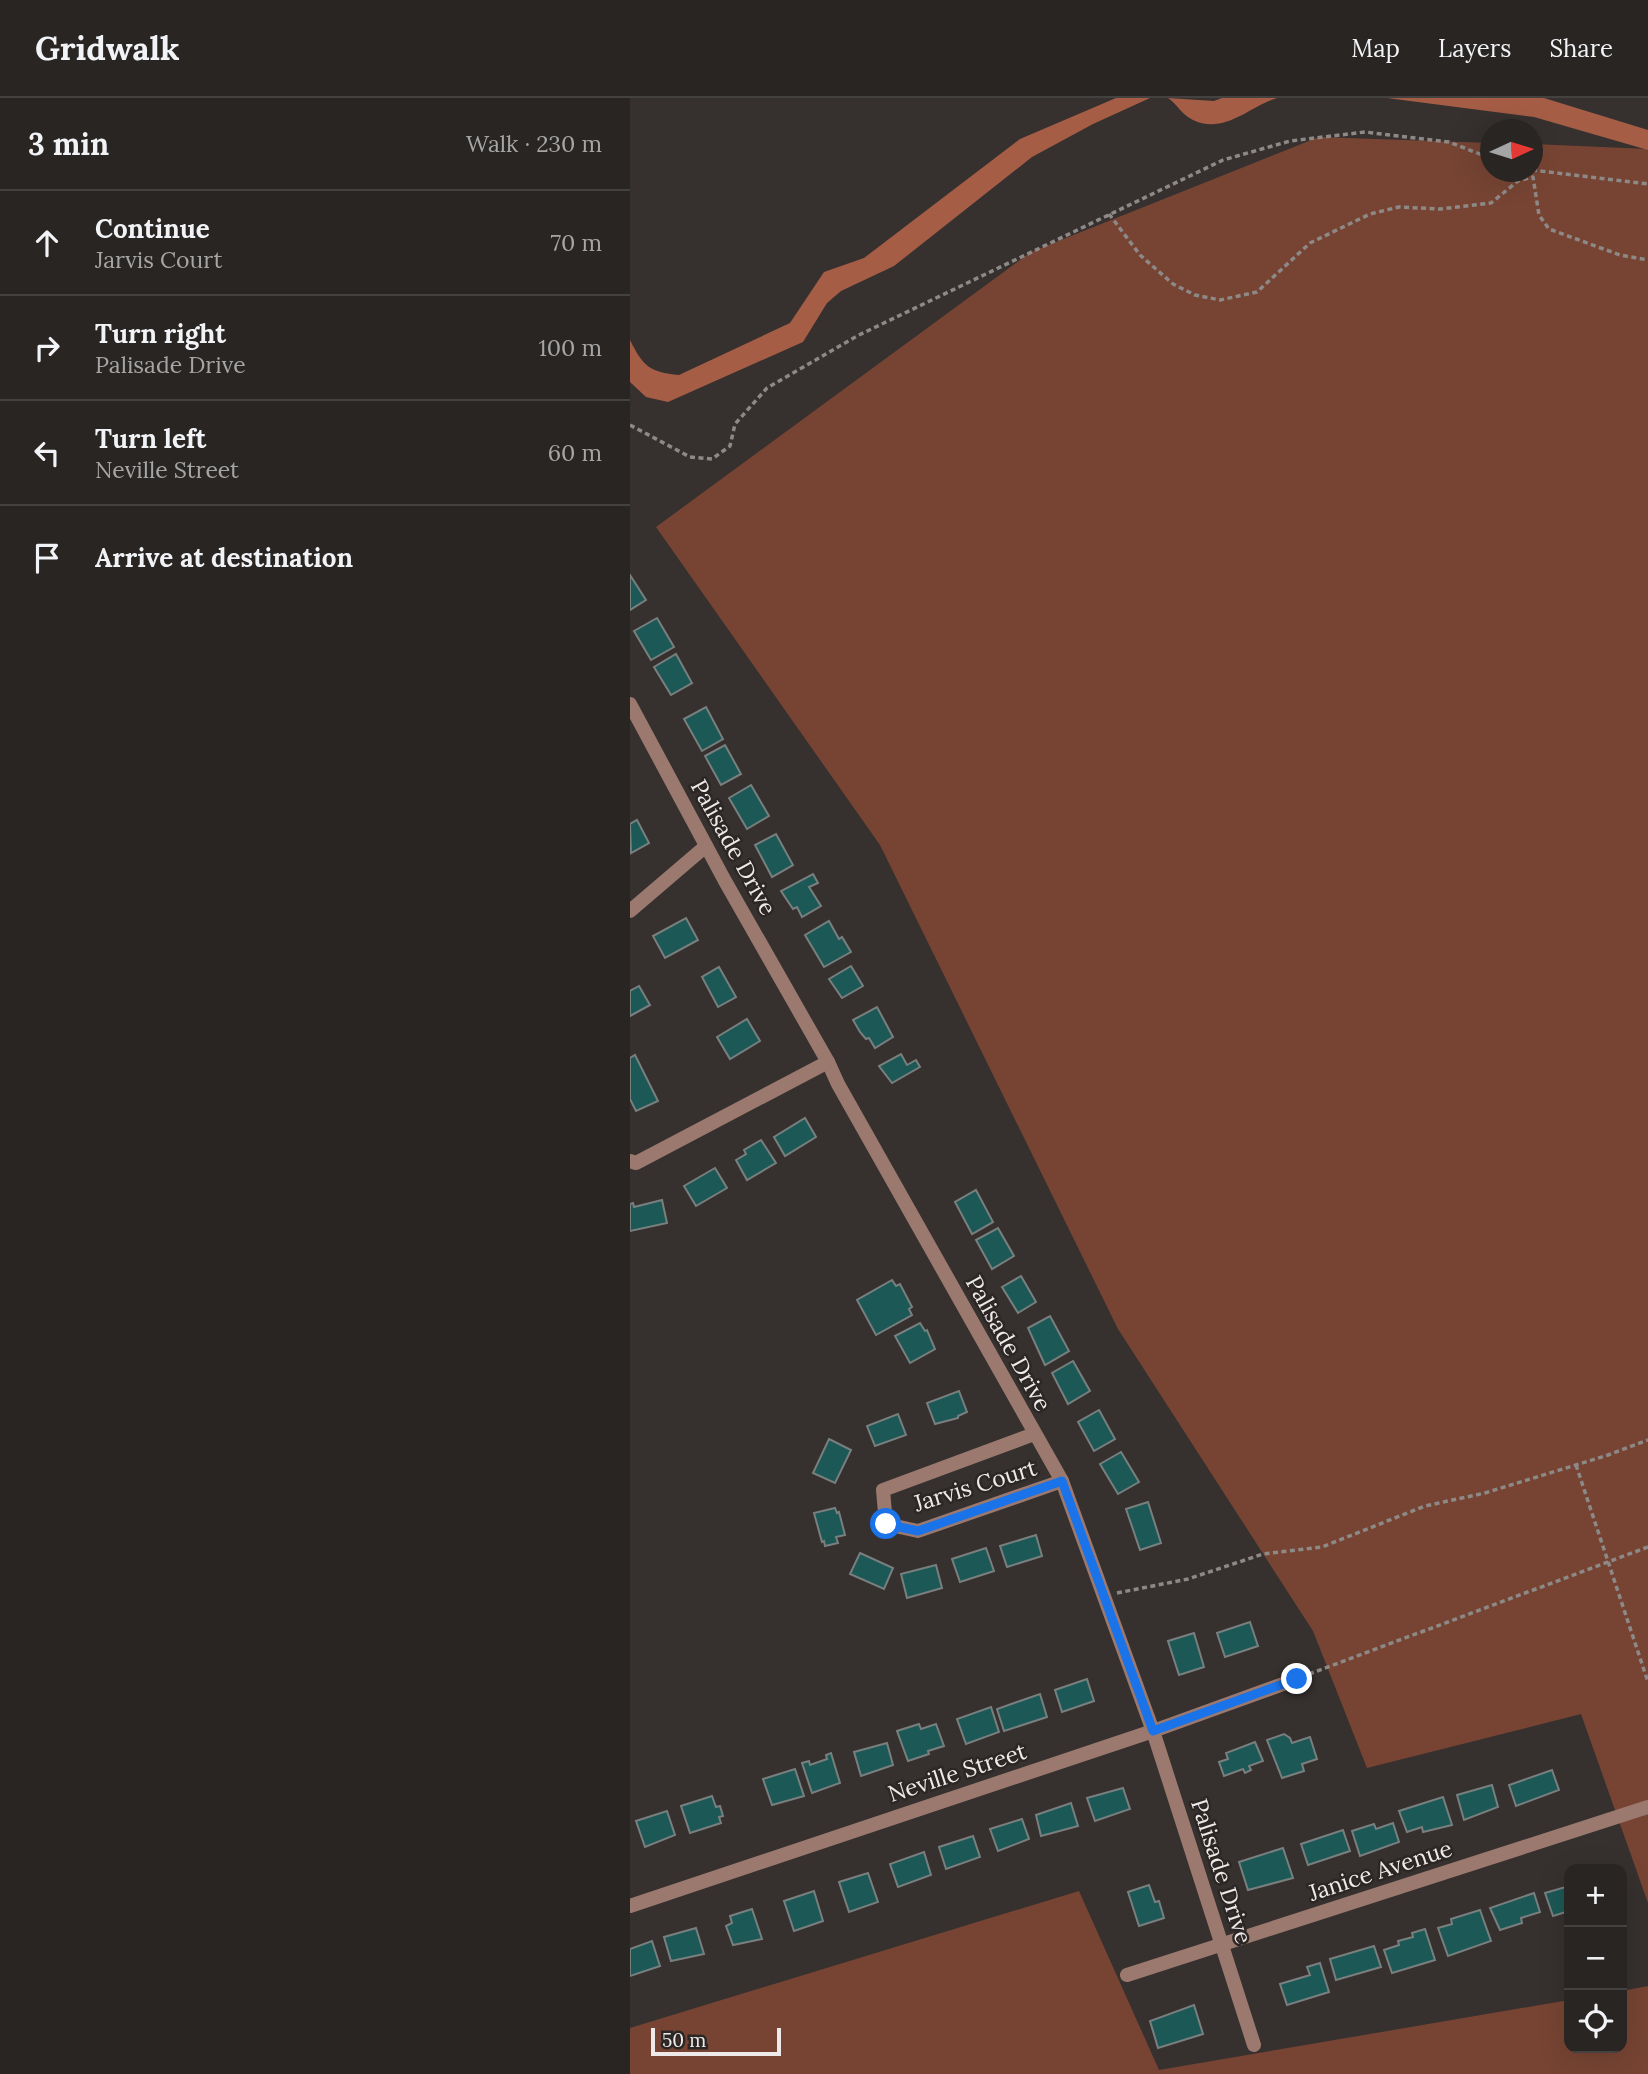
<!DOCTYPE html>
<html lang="en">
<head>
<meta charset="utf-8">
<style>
	:root { --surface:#282523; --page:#343130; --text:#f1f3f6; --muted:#a5a5a6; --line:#444241 }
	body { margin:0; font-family:Lora,serif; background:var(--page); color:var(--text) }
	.controls { position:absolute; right:21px; bottom:21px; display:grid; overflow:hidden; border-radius:14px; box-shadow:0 7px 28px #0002 }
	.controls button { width:63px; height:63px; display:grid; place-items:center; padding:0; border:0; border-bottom:2px solid var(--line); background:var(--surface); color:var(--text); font:35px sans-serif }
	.compass { position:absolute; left:850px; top:21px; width:63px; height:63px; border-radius:50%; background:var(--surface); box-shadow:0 7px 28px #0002; rotate:86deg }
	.scale { position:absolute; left:21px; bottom:18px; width:130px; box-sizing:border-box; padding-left:7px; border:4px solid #edeae9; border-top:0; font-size:19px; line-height:24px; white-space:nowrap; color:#edeae9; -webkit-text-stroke:5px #2c2725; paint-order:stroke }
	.stop { position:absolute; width:21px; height:21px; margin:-16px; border:5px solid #1a73e8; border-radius:50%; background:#fff }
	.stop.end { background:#1a73e8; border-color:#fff; box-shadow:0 2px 7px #0008 }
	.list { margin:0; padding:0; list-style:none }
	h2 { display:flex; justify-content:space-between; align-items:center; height:91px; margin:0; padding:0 28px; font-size:30px }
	h2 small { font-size:23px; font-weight:400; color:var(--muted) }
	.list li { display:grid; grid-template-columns:46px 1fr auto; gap:21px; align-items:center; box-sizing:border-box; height:105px; padding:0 28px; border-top:2px solid var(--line) }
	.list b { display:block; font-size:26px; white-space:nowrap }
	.list p { margin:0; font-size:23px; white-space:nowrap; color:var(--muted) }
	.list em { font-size:23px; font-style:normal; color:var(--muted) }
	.icon { flex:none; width:38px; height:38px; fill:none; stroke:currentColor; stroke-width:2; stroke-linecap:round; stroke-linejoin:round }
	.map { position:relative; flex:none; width:1018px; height:1976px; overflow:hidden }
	header { display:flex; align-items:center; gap:42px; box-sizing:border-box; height:98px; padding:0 35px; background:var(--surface); border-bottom:2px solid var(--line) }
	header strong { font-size:33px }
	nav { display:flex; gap:38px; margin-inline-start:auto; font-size:24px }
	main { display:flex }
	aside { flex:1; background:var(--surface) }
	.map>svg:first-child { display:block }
	.green { fill:#743 }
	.water { fill:#a65d46 }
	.building { fill:#1c5855; stroke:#787f7e; stroke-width:2 }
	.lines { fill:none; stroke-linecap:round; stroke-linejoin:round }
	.path { stroke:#8d8987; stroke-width:3.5; stroke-dasharray:5 3.5; stroke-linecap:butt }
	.minor { stroke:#9b796e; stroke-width:14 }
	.route { stroke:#1a73e8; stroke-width:9 }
	.labels { text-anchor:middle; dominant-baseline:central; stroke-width:5; stroke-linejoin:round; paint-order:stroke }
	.street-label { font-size:23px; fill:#edeae9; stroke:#2c2725 }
</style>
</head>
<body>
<header>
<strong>Gridwalk</strong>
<nav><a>Map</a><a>Layers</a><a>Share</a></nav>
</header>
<main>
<aside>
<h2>3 min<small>Walk · 230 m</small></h2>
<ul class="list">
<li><svg class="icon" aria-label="ahead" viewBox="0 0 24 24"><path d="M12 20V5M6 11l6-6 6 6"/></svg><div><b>Continue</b><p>Jarvis Court</p></div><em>70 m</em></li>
<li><svg class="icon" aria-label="right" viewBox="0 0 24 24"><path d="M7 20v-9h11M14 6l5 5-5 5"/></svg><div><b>Turn right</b><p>Palisade Drive</p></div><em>100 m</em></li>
<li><svg class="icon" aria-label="left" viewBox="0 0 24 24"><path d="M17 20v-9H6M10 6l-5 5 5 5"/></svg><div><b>Turn left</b><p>Neville Street</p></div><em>60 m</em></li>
<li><svg class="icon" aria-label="arrive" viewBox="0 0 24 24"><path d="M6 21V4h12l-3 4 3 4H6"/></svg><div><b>Arrive at destination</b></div></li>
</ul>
</aside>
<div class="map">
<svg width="1018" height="1976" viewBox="0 0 1018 1976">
	<rect width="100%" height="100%" fill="#36312f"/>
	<!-- green -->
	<g class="green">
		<path d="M689 39 860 45V74H902L903 46 1018 51V1805L951 1616 737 1670 683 1533 488 1231 250 747 26 429 401 154Z"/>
		<path d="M449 1793 529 1972 939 1902V1950H992V1893L1018 1888V1976H0V1930Z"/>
	</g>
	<!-- water -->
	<g class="water">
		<path d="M486 0H520L463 26 402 59 264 168 211 193 197 205 173 244 38 304 16 299 0 284V242C13 268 19 274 49 277L160 225 194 174 234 160 390 41Z"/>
		<path d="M538 0 584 3 592 0H647C620 8 594 37 563 22 552 17 547 6 538 0Z"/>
		<path d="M757 0H914L1018 32V52L904 19Z"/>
	</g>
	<!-- building -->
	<g class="building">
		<path d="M0 477 16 502 0 512Z"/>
		<path d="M27 520 44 549 21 562 4 533Z"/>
		<path d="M46 556 62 585 41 597 24 569Z"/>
		<path d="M76 609 93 641 72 653 54 621Z"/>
		<path d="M95 647 111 676 91 687 75 658Z"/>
		<path d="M121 687 139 718 117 731 99 700Z"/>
		<path d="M7 722 19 745 1 755 0 726Z"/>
		<path d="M146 736 163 767 142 779 125 747Z"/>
		<path d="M183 776 188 785 179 789 191 808 172 819 167 809 163 811 151 793Z"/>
		<path d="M56 820 68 842 35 860 23 838Z"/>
		<path d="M199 823 209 841 212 839 221 854 194 869 175 837Z"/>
		<path d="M221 868 233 888 212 900 199 881Z"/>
		<path d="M89 869 106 899 88 909 72 879Z"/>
		<path d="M9 888 20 907 0 918V893Z"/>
		<path d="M247 909 263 939 245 950 239 940 236 941 230 934 223 922Z"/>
		<path d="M117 921 130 943 100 961 87 939Z"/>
		<path d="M271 956 277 967 286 962 290 969 262 985 249 968Z"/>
		<path d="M5 957 28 1003 6 1013 0 1001V960Z"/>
		<path d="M175 1020 186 1039 155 1058 144 1039Z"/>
		<path d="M131 1042 146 1065 117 1082 106 1062 116 1056 114 1052Z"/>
		<path d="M85 1070 97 1090 66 1108 54 1088Z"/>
		<path d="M346 1092 363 1124 342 1136 325 1104Z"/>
		<path d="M32 1102 37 1125 0 1133V1106L3 1105 4 1109Z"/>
		<path d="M368 1130 384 1158 362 1171 346 1142Z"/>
		<path d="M391 1178 406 1204 388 1215 372 1189Z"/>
		<path d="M262 1182 266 1188 270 1186 282 1209 279 1211 282 1217 246 1237 227 1202Z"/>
		<path d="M420 1218 439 1253 415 1267 398 1230Z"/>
		<path d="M290 1225 295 1233 297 1232 305 1251 280 1265 265 1238Z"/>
		<path d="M443 1263 460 1293 438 1306 422 1275Z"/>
		<path d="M329 1293 337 1314 328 1318V1320L305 1326 297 1305Z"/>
		<path d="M469 1312 485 1341 464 1353 448 1324Z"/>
		<path d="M268 1316 276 1337 245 1348 237 1328Z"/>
		<path d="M199 1341 221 1352 205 1385 183 1375Z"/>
		<path d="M491 1354 509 1384 488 1396 470 1366Z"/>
		<path d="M518 1404 531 1445 510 1452 496 1411Z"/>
		<path d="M205 1410 207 1415 209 1414 215 1437 206 1439 208 1445 195 1448 194 1443 192 1444 184 1415Z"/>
		<path d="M406 1437 412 1458 377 1469 370 1448Z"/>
		<path d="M356 1450 364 1473 330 1484 322 1461Z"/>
		<path d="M230 1455 263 1470 254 1491 220 1476Z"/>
		<path d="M306 1467 312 1490 277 1500 271 1476Z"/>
		<path d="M620 1524 628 1548 595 1559 587 1535Z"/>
		<path d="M564 1535 574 1569 549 1577 538 1543Z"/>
		<path d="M457 1581 464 1603 432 1614 425 1592Z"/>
		<path d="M410 1596 417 1619 374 1633 367 1611Z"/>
		<path d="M361 1609 369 1634 336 1646 327 1621Z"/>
		<path d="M289 1626 291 1631 306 1626 314 1648 298 1653 299 1656 278 1663 267 1633Z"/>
		<path d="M654 1636 660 1640 662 1645 680 1639 687 1661 672 1666 674 1673 652 1680 637 1642Z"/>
		<path d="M625 1644 633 1663 619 1668 621 1672 615 1675 613 1671 594 1678 589 1664 598 1661 596 1655Z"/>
		<path d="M257 1645 263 1667 231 1678 224 1654Z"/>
		<path d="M201 1655 210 1685 182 1695 172 1665 179 1663 180 1667 197 1661 196 1657Z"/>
		<path d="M165 1671 174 1698 142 1707 133 1681Z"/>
		<path d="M922 1672 929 1692 886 1708 879 1687Z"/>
		<path d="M862 1687 868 1709 834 1722 827 1697Z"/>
		<path d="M493 1690 500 1711 465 1723 457 1700Z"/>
		<path d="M82 1698 86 1709 90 1708 93 1718 89 1719 91 1725 60 1735 51 1708Z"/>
		<path d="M813 1699 822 1727 793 1734 792 1729 777 1734 769 1713Z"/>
		<path d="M441 1705 448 1728 411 1738 406 1717Z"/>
		<path d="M37 1713 45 1737 15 1749 6 1723Z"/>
		<path d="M392 1721 399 1741 368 1753 360 1731Z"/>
		<path d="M763 1725 769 1744 730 1758 722 1733 744 1726 746 1731Z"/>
		<path d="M713 1732 720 1753 678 1767 671 1746Z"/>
		<path d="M343 1738 350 1759 316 1771 309 1749Z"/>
		<path d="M653 1750 663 1780 618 1792 609 1764Z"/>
		<path d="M294 1754 301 1777 268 1789 260 1766Z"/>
		<path d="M238 1775 248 1804 219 1814 209 1784Z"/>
		<path d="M519 1787 525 1804 529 1803 534 1820 509 1828 498 1794Z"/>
		<path d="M939 1788V1813L923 1818 915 1795Z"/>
		<path d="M184 1793 193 1823 164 1833 154 1803Z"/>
		<path d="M904 1795 910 1814 891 1820 892 1825 870 1832 860 1810Z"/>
		<path d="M122 1811 132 1841 103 1847 96 1828 102 1825 100 1818Z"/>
		<path d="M850 1812 861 1843 818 1858 808 1830 822 1826 821 1821Z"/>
		<path d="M66 1830 74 1856 41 1863 34 1839Z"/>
		<path d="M795 1831 805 1862 762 1875 754 1852 769 1847 768 1843 783 1839 782 1835Z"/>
		<path d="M22 1843 30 1868 0 1878V1851Z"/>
		<path d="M744 1848 751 1869 706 1882 700 1861Z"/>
		<path d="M690 1865 699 1894 657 1907 650 1886 680 1877 677 1869Z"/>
		<path d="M564 1907 573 1936 528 1950 520 1923Z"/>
	</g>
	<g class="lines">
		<!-- path -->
		<g class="path">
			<path d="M902 72 1018 86"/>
			<path d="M479 116 510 157 543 186 565 197 590 202 627 194 680 145 740 116 769 109 810 111 861 105 888 83 903 79 909 117 919 131 990 157 1018 162"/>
			<path d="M0 327 60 359 82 361 100 348 105 326 137 290 229 237 593 62 660 43 735 34 819 44 860 60"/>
			<path d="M946 1367 1018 1584"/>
			<path d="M487 1495 558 1481 633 1456 692 1449 795 1408 855 1395 978 1357 1018 1342"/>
			<path d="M679 1576 1018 1449"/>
		</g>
		<!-- minor -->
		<g class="minor">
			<path d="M0 606 95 783 198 964 208 986 432 1383 523 1633 624 1947"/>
			<path d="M0 813 76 748"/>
			<path d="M0 1063 6 1065 198 964"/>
			<path d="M404 1336 253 1392 256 1426 288 1433 432 1383"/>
			<path d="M0 1808 523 1633 667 1581"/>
			<path d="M497 1877 1018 1709"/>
		</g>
	</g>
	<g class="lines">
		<!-- route -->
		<path class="route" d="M256 1426 288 1433 432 1383 523 1633 667 1581"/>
	</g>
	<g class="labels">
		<!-- street labels -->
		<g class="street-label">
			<text transform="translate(104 749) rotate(61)">Palisade Drive</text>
			<text transform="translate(379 1245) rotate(61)">Palisade Drive</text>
			<text transform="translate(345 1387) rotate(-17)">Jarvis Court</text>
			<text transform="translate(327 1674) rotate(-18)">Neville Street</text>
			<text transform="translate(750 1772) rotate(-18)">Janice Avenue</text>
			<text transform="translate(592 1773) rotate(72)">Palisade Drive</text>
		</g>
	</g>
</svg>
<div class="controls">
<button>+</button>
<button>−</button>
<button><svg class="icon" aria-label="locate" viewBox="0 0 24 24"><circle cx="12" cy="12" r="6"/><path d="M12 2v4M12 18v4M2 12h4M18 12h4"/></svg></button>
</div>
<svg class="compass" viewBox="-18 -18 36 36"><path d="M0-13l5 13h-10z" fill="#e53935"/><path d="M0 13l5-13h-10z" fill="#a5a5a6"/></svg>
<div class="scale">50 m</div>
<div class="stop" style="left:256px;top:1426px"></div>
<div class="stop end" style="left:667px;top:1581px"></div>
</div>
</main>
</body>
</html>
